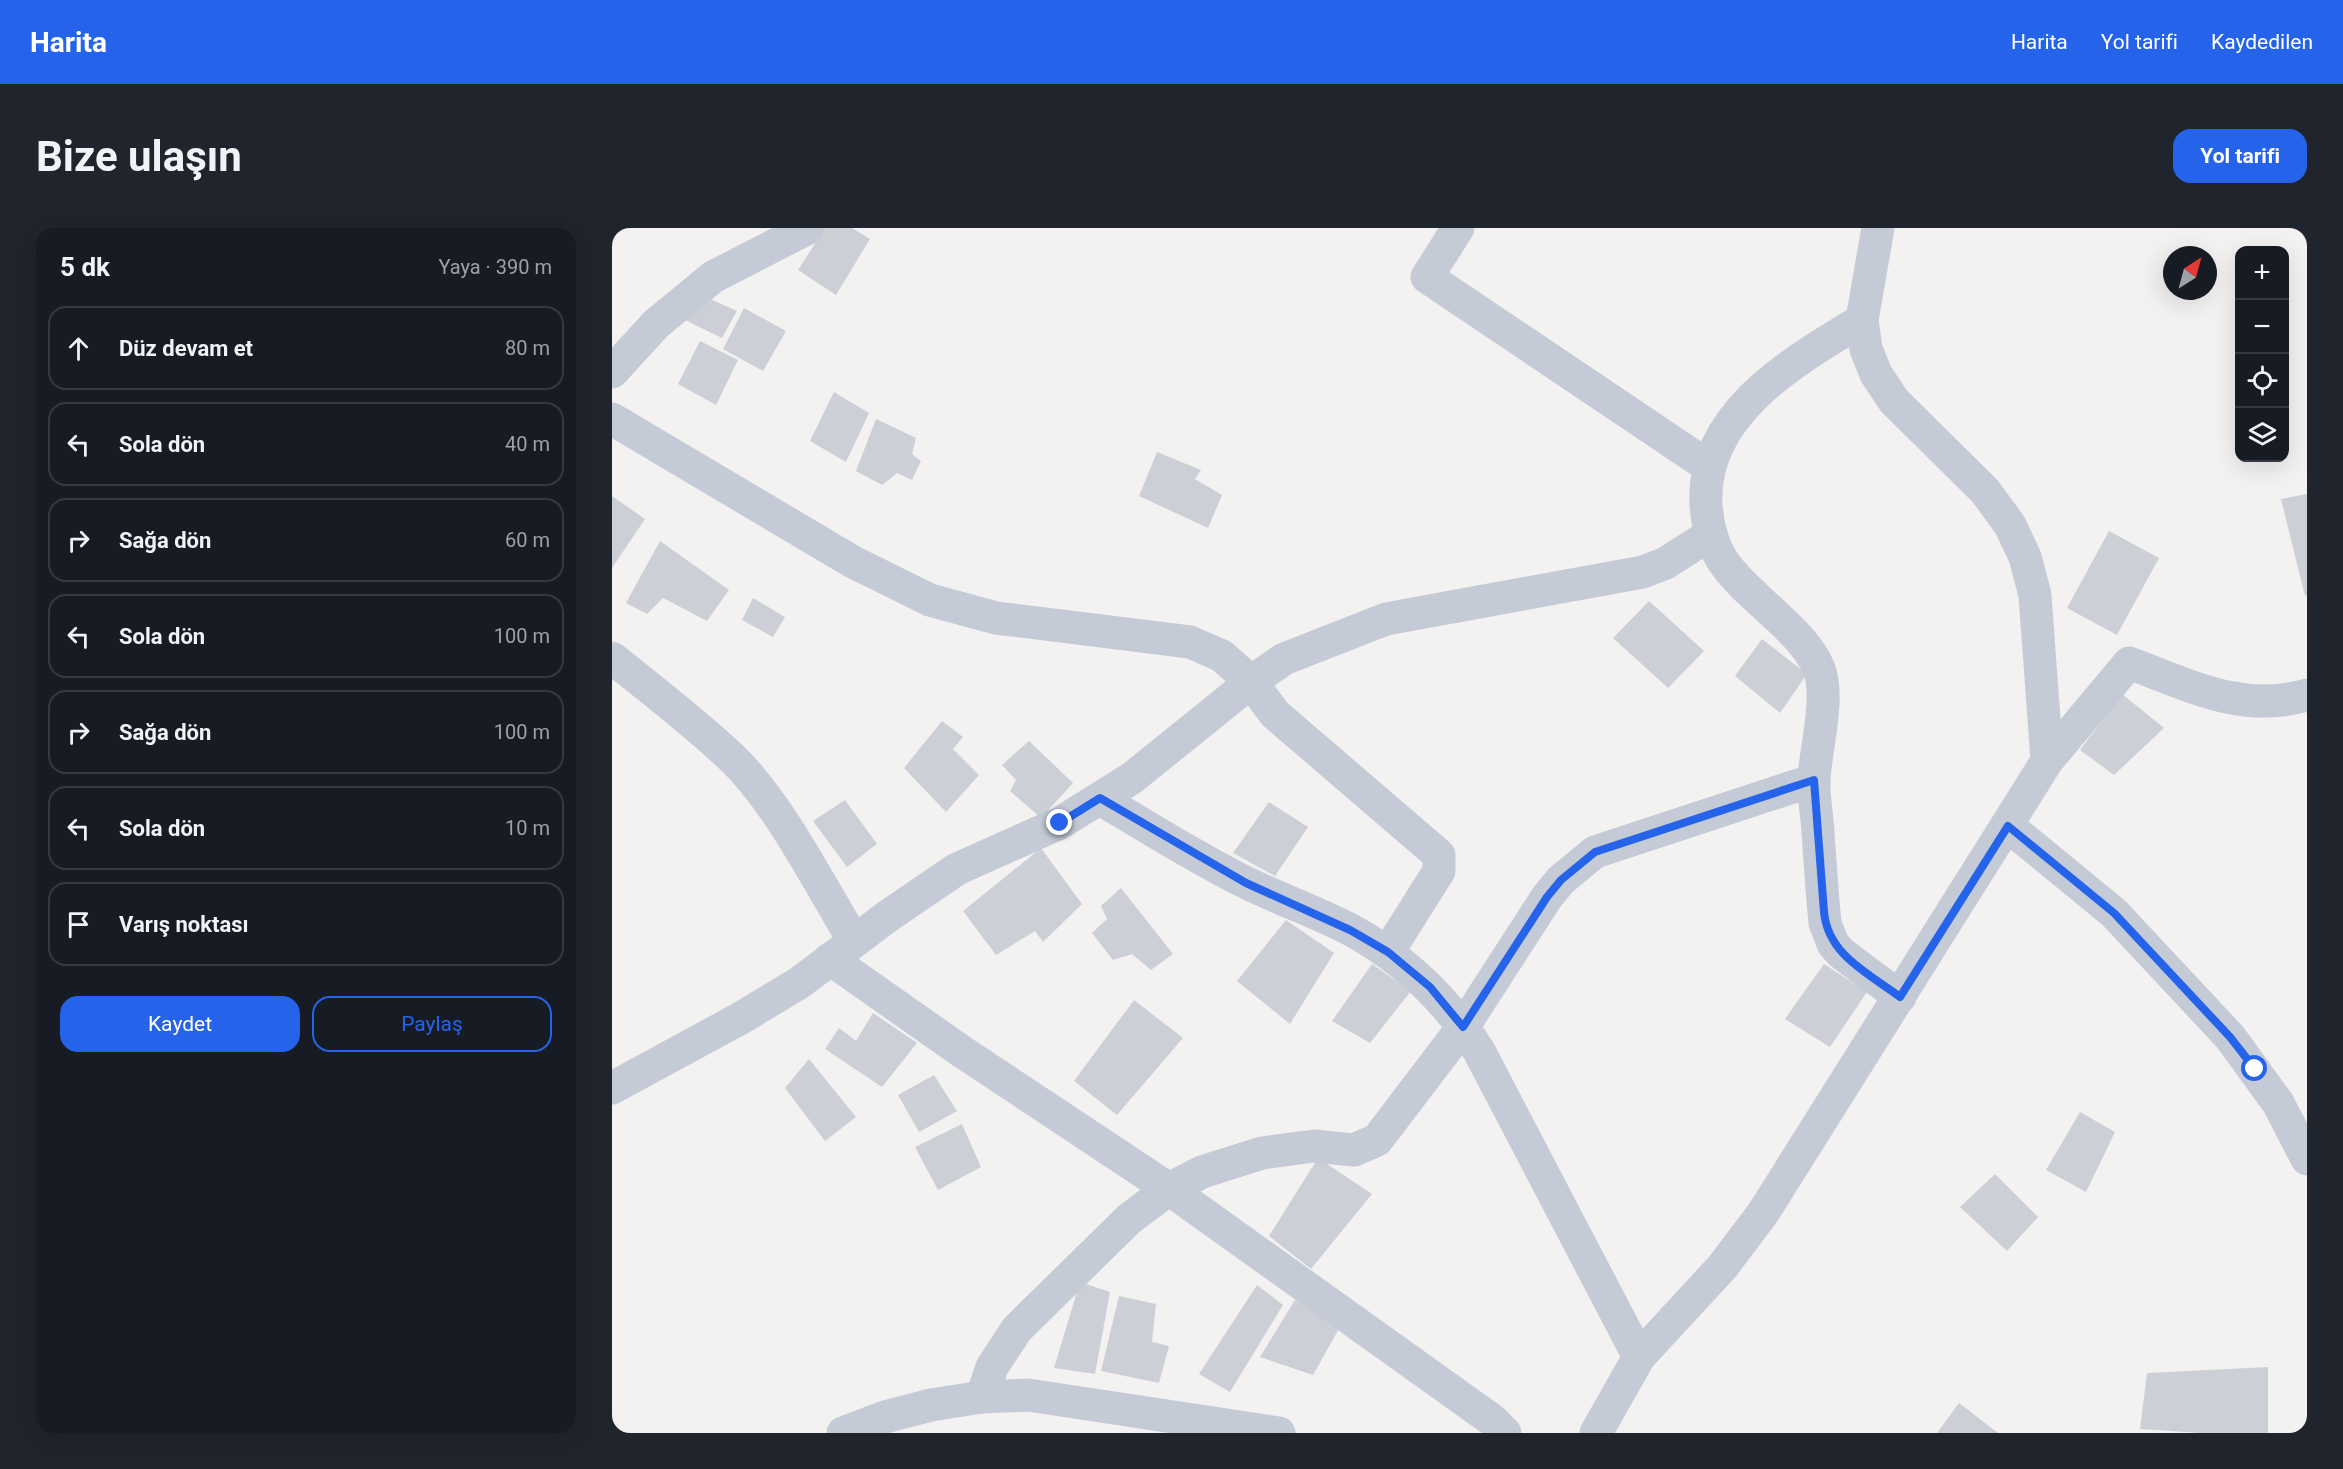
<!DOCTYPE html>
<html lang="tr">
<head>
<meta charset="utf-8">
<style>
	:root { --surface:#171b24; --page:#20242c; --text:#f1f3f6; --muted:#9ea1a6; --line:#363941; --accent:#2563eb }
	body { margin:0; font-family:Roboto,sans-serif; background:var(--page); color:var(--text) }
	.controls { position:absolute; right:18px; top:18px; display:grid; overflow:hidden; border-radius:12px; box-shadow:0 6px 24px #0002 }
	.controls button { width:54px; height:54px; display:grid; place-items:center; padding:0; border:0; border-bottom:2px solid var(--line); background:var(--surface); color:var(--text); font:30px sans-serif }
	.compass { position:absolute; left:1551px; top:18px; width:54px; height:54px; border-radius:50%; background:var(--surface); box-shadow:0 6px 24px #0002; rotate:36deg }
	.stop { position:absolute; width:18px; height:18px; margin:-14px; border:4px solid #2563eb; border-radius:50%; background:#fff }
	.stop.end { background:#2563eb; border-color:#fff; box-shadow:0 2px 6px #0008 }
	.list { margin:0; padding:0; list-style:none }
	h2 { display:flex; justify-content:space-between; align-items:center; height:78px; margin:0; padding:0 24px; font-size:26px }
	h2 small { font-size:20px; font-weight:400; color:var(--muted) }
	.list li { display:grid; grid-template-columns:39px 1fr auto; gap:18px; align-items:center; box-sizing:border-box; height:84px; margin:0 12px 12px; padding:0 12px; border:2px solid var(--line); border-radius:18px }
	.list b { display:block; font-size:22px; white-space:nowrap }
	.list em { font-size:20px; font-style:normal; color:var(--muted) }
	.actions { display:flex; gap:12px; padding:18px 24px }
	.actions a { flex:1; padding:14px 0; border:2px solid var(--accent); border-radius:18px; text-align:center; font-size:21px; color:var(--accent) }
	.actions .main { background:var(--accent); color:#fff }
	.icon { flex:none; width:33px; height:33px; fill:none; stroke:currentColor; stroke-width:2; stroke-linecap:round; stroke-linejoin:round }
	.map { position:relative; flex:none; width:1695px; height:1205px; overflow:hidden; border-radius:18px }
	header { display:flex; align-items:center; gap:36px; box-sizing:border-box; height:84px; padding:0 30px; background:var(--accent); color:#fff }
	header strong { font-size:28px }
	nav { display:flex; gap:33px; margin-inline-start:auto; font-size:21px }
	.intro { display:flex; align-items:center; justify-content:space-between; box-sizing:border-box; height:144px; padding:0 36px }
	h1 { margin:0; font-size:42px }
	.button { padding:15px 27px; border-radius:18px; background:var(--accent); color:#fff; font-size:21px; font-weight:700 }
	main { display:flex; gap:36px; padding:0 36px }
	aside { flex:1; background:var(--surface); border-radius:18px; box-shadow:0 6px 24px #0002 }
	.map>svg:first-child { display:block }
	.building { fill:#cdcfd7 }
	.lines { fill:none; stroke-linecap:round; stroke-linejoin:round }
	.minor { stroke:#c4cbd6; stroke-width:33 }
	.route { stroke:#2563eb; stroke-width:8 }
</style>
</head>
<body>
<header>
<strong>Harita</strong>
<nav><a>Harita</a><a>Yol tarifi</a><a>Kaydedilen</a></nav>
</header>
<div class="intro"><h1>Bize ulaşın</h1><a class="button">Yol tarifi</a></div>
<main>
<aside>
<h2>5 dk<small>Yaya · 390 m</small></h2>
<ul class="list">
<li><svg class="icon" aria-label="ahead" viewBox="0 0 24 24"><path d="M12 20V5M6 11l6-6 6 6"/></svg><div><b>Düz devam et</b></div><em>80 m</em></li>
<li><svg class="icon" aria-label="left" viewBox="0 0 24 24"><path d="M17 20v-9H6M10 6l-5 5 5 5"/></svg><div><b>Sola dön</b></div><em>40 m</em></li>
<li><svg class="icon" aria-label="right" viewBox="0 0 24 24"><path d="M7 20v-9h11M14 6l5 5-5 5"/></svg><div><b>Sağa dön</b></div><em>60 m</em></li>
<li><svg class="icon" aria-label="left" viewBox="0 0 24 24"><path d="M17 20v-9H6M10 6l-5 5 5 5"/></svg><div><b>Sola dön</b></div><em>100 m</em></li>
<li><svg class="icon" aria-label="right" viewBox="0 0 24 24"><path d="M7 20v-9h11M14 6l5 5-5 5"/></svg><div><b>Sağa dön</b></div><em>100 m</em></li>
<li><svg class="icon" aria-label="left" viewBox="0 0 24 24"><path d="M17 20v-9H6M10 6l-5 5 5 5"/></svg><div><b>Sola dön</b></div><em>10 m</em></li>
<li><svg class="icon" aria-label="arrive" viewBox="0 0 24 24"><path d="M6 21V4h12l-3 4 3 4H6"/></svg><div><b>Varış noktası</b></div></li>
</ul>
<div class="actions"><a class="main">Kaydet</a><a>Paylaş</a></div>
</aside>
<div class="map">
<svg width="1695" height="1205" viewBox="0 0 1695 1205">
	<rect width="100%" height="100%" fill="#f4f1f1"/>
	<!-- building -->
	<g class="building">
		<path d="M213 0H240L258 11 224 67 186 42Z"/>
		<path d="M87 66 125 83 110 110 73 92Z"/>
		<path d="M132 80 174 103 151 143 111 121Z"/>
		<path d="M88 113 126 132 104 177 66 156Z"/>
		<path d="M222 164 257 185 234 234 198 213Z"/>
		<path d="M264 191 304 210 300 226 309 233 300 252 285 245 270 257 244 243Z"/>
		<path d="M545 224 589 242 583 251 610 267 596 300 527 268Z"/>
		<path d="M1695 266V367L1693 368 1669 271Z"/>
		<path d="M0 268 33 291 0 340Z"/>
		<path d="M1497 303 1547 330 1505 407 1455 380Z"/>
		<path d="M48 313 117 362 95 393 51 370 35 386 14 375Z"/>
		<path d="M141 370 173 389 161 409 130 392Z"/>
		<path d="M1037 373 1092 423 1056 460 1001 410Z"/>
		<path d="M1150 411 1195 446 1168 485 1123 448Z"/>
		<path d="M1510 466 1552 500 1502 547 1468 522Z"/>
		<path d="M330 493 351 509 341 521 367 547 334 584 292 540Z"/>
		<path d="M417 513 461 555 429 590 398 563 404 552 390 537Z"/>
		<path d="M233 572 265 616 235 639 201 593Z"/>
		<path d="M657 574 696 599 663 648 621 625Z"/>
		<path d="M429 620 470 676 431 714 423 703 384 727 351 683Z"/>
		<path d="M509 660 561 726 539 742 520 726 501 732 480 705 495 691 489 678Z"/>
		<path d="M674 692 722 725 678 796 625 753Z"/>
		<path d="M760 736 799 763 758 815 720 793Z"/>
		<path d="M1212 736 1255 764 1218 819 1173 791Z"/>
		<path d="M522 772 571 810 505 887 462 853Z"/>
		<path d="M261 785 305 815 270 859 213 821 227 800 244 813Z"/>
		<path d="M197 831 244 889 213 913 173 860Z"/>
		<path d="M322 847 345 883 307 904 286 867Z"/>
		<path d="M1468 884 1503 904 1474 964 1434 942Z"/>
		<path d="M350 896 369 939 326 962 303 919Z"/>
		<path d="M706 930 760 966 699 1041 657 1008Z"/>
		<path d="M1383 946 1426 989 1395 1023 1348 979Z"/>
		<path d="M468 1054 498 1064 483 1146 442 1140Z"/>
		<path d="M645 1057 671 1077 618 1164 587 1146Z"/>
		<path d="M507 1068 544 1076 540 1114 557 1118 547 1155 489 1143Z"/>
		<path d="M683 1072 729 1097 701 1147 648 1129Z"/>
		<path d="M1656 1139V1205H1589L1528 1201 1535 1145Z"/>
		<path d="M1347 1175 1386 1205H1325Z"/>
	</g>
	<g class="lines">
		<!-- minor -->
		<g class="minor">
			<path d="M846 0 815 49 1096 238"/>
			<path d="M1250 92C1182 133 1089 186 1094 276 1095 296 1101 320 1113 336 1137 370 1192 403 1207 441 1218 469 1204 519 1202 550 1201 567 1205 586 1206 604 1208 634 1210 665 1213 695L1221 716 1229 725 1288 769"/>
			<path d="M0 144 44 96 101 49 196 0"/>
			<path d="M0 191 241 334 318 372 384 390 578 414 610 428 639 454 663 486 827 627V643L776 724"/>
			<path d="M0 430C40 462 82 494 120 530 167 575 208 657 242 713"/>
			<path d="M1435 533 1517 435C1577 457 1630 486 1695 467"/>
			<path d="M488 571C536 599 584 630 635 655 669 672 705 684 739 702 792 731 835 772 867 823L1027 1129"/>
			<path d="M1396 598 1502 685 1618 809 1666 875 1695 931"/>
			<path d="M218 731 349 823 557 961 880 1192 893 1205"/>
			<path d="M0 860 129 790 187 755 276 688 345 641 448 595 520 550 639 454 672 431 774 391 1031 344 1054 335 1099 306"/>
			<path d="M370 1169 380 1139 405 1101 517 991 557 961 590 944 650 925 702 918 742 922 765 912 851 799 935 669 949 652 983 624 1202 552"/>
			<path d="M231 1205 273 1189 319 1177 370 1169 416 1167 667 1205"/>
			<path d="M984 1205 1027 1129 1111 1038 1151 985 1435 533 1423 367 1413 329 1398 297 1373 263 1282 173 1264 146 1254 121 1250 92 1266 0"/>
		</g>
	</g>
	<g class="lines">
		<!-- route -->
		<path class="route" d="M448 595 488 570 634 655 738 702 776 724 818 759 851 799 935 669 949 652 983 624 1202 552 1212 684C1216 727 1256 745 1288 769L1396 598 1502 685 1618 809 1643 841"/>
	</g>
</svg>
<div class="controls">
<button>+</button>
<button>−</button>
<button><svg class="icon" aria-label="locate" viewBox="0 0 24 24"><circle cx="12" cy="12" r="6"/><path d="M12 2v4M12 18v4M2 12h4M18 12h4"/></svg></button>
<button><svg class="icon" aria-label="layers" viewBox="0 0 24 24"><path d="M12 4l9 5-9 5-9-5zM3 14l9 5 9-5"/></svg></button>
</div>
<svg class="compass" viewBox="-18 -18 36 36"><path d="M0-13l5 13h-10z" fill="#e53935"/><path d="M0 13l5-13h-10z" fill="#9ea1a6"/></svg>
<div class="stop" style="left:1643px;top:841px"></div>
<div class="stop end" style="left:448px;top:595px"></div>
</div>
</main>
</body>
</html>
